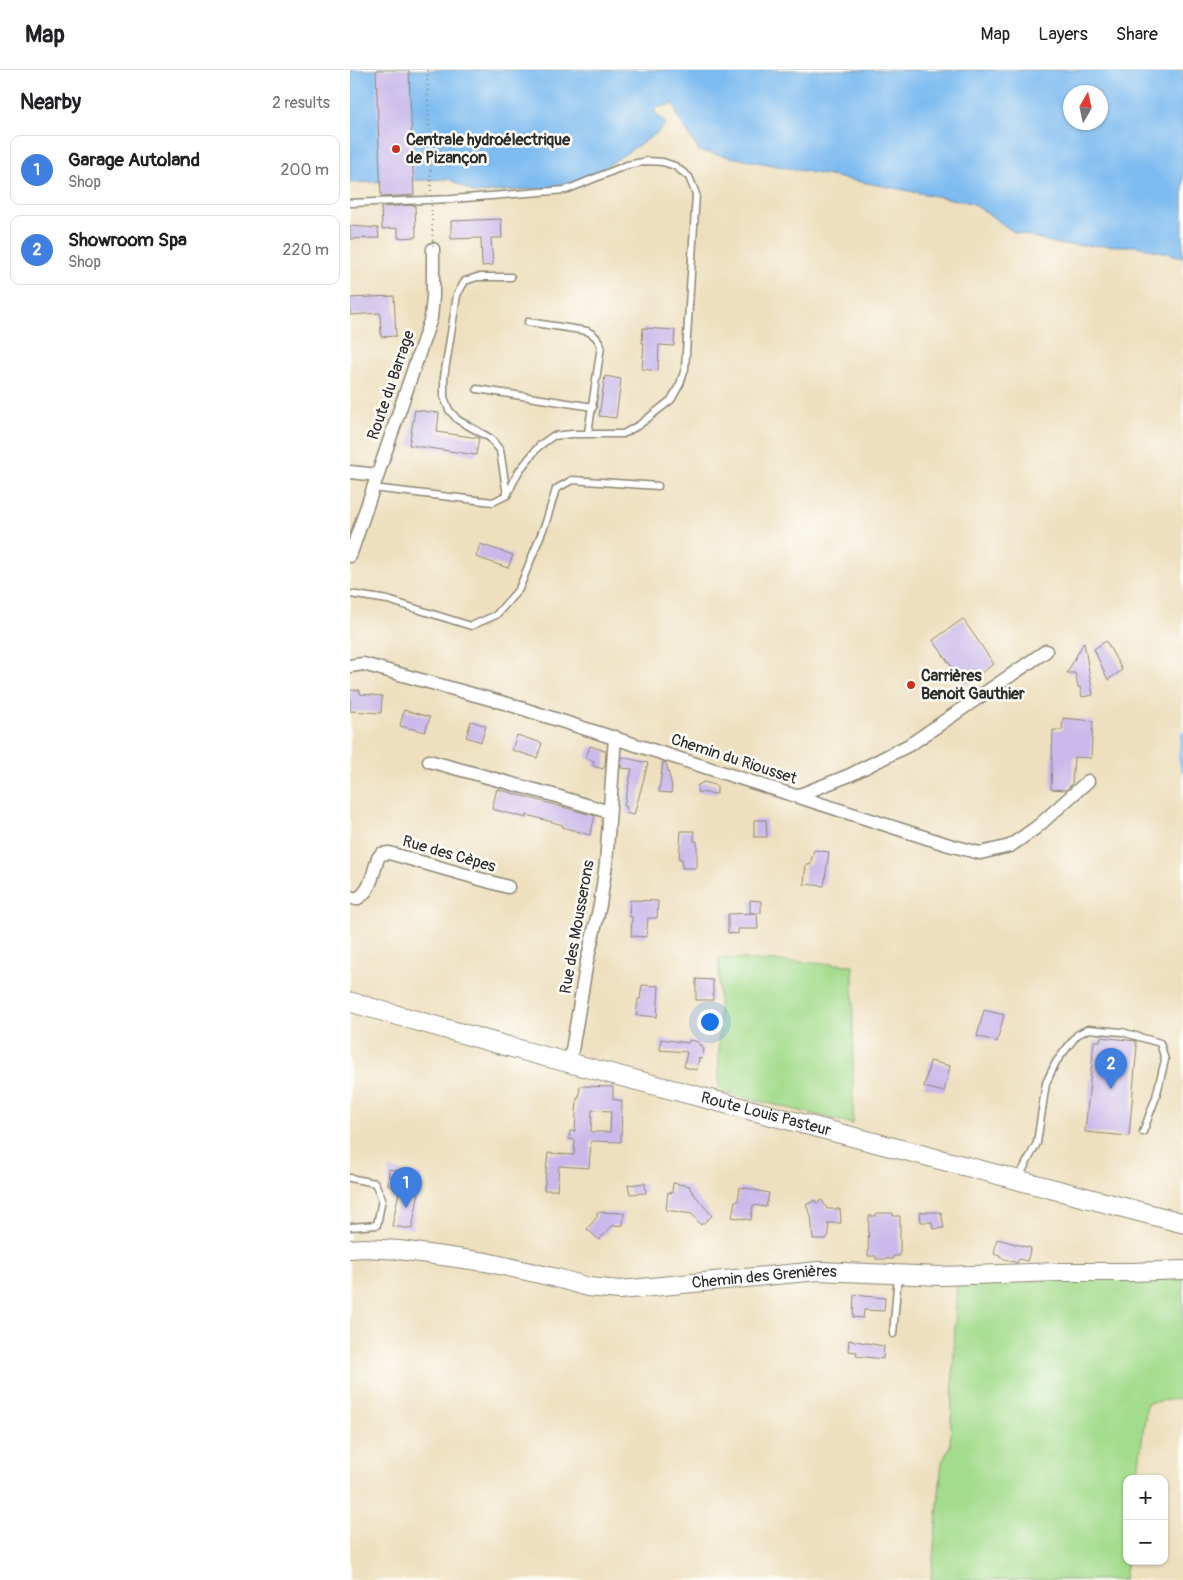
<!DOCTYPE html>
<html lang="en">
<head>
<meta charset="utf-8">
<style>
	:root { --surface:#fff; --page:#f2f2f2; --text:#202124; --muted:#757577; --line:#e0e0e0; --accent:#7c3aed }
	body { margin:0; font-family:Pangolin,sans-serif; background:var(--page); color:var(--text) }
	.controls { position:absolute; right:15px; bottom:15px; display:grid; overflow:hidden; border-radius:10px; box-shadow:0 1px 4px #0004 }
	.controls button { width:45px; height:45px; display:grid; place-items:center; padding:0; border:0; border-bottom:1px solid var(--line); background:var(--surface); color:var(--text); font:25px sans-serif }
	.compass { position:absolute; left:713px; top:15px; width:45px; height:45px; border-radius:50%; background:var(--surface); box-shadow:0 1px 4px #0004; rotate:9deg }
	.you { position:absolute; left:359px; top:951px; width:18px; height:18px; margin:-12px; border:4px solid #fff; border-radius:50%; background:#1a73e8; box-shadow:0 0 0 8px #1a73e833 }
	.badge { display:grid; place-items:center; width:32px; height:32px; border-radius:50%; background:var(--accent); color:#fff; font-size:16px; font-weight:700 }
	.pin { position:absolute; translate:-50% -41px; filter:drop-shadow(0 1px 2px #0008) }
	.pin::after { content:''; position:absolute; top:26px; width:18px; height:15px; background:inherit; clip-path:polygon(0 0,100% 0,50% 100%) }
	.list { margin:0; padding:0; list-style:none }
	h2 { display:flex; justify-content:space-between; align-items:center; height:65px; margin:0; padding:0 20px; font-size:21px }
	h2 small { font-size:16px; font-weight:400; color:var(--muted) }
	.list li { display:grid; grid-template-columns:32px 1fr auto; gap:15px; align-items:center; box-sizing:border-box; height:70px; margin:0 10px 10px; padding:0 10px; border:1px solid var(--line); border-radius:10px }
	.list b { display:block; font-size:19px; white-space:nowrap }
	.list p { margin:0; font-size:16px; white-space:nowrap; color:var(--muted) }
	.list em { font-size:16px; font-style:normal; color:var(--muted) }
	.map { position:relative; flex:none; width:833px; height:1510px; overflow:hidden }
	header { display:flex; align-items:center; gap:30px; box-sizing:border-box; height:70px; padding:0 25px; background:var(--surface); border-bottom:1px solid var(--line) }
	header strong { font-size:24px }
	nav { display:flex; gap:28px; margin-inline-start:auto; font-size:18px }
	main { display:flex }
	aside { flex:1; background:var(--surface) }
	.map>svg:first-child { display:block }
	.green { fill:#a4dc8d; stroke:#68845c }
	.water { fill:#7dbbf0; stroke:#54738e; fill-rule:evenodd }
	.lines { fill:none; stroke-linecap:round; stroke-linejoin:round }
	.stream { stroke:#7dbbf0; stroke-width:4 }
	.building { fill:#cab9ea; fill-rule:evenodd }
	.lane-casing { stroke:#8c8675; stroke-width:9 }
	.street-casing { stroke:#8c8675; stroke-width:15 }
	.secondary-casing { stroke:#8c8675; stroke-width:20 }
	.primary-casing { stroke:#8c8675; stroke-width:21 }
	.lane { stroke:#fff; stroke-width:6 }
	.street { stroke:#fff; stroke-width:12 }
	.secondary { stroke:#fff; stroke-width:18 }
	.primary { stroke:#fff; stroke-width:19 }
	.path-bridge { stroke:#8c8675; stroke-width:2; stroke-dasharray:1 4; stroke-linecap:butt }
	.poi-dot { fill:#c8321e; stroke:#fdfcf7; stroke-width:2 }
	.labels { text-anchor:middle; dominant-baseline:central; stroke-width:5; stroke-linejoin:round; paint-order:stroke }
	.poi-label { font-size:16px; font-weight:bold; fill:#2b2b2b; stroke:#fdfcf7; text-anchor:start }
	.street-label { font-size:16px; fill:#2b2b2b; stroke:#fdfcf7 }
</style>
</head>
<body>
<header>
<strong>Map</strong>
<nav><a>Map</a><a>Layers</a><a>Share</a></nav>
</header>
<main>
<aside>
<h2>Nearby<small>2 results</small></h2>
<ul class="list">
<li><span class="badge" style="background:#3f7fe0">1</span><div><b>Garage Autoland</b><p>Shop</p></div><em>200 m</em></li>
<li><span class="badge" style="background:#3f7fe0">2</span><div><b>Showroom Spa</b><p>Shop</p></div><em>220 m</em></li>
</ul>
</aside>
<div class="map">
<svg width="833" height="1510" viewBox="0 0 833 1510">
	<rect width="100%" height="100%" fill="#fdfcf7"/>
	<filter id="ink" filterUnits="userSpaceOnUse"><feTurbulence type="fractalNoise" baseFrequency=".02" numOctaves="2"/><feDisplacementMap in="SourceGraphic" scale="10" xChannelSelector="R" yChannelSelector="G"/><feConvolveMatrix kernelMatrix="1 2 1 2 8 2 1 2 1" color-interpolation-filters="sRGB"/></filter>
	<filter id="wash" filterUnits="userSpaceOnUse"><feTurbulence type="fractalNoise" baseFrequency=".0096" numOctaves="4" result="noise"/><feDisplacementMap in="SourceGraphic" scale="20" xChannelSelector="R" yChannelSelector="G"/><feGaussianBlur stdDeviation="1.12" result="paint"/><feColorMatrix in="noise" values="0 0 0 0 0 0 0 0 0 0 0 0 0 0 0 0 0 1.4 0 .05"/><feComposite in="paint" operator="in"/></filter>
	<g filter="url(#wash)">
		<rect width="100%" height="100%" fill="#eee0bf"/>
		<!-- green -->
		<g class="green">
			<path d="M369 888 503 895V1054L369 1021Z"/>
			<path d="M833 1205V1328L797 1333 787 1409H777V1488L774 1510H581L592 1392 600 1377 607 1208Z"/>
		</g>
		<!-- water -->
		<path class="water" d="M0 0H833V187L786 176 713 175 664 162 622 133 349 81 328 47 324 34 305 38V43L316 53 307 63 226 116 124 123 99 109 0 113ZM720 22H750V52H720Z"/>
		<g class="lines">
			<!-- stream -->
			<path class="stream" d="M833 663 830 688 833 700"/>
		</g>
		<g id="blocks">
			<!-- building -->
			<g class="building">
				<path d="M26 0H59L64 125 31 127Z"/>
				<path d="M65 135 66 167 48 168V158L32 159 31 137Z"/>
				<path d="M151 149 152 168H141L143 195 132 196 131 168 101 169V151Z"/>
				<path d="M0 156 28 158 29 168 0 169Z"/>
				<path d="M44 226 46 266 31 267 30 243 0 245V228Z"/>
				<path d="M293 258 325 260 324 276 309 275 308 301 292 299 294 273H292Z"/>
				<path d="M255 306 271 309 266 348 249 346Z"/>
				<path d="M65 340 89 343 87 362 129 368 126 385 59 375Z"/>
				<path d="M130 474 163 485 158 498 126 487Z"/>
				<path d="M613 549 644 594 614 615 583 570Z"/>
				<path d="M756 571 772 600 758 610 744 579Z"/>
				<path d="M734 572 743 625 732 627 730 617H728L725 603H717Z"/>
				<path d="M0 620H10V624L32 626 31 643 0 641Z"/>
				<path d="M54 640 80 647 75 662 50 656Z"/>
				<path d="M713 648 743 651 741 688 724 687 722 714 716 720 701 719 703 660H712Z"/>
				<path d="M121 651 136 656 131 672 116 667Z"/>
				<path d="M167 665 192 673 187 688 162 680Z"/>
				<path d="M240 676 256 681 255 695 253 699 243 696 244 691 236 688Z"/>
				<path d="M272 687 298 693 284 745 275 743 277 737 274 736 282 699 271 698Z"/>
				<path d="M313 692 316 693 322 716 321 723 309 722Z"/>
				<path d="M354 712 365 715 367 717V724L347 722 348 715Z"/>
				<path d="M147 719 245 746 240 765 212 757 213 755 177 745V748L142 739Z"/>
				<path d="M404 750H416L417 767H404Z"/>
				<path d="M331 761H344V771H347V798H332V789H329Z"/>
				<path d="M464 780 479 782 474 816 454 814 456 794 460 795Z"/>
				<path d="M280 830 308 831 307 848H298L296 867 281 866 282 847 279 846Z"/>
				<path d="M400 830 411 831V843H407L408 859H388V864L378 863V844L406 843H400Z"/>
				<path d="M346 909 363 910V930H346Z"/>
				<path d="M292 915 309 916 307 947 286 945 288 929H290Z"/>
				<path d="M634 940 654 945 647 972 627 966Z"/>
				<path d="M751 967 786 971V976H787L779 1066 735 1062 744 971H750Z"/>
				<path d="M311 969 338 973 339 970 349 972V975H352V978L354 979 352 989 349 988 347 1000 334 997 337 982 310 980Z"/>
				<path d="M580 991 600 996 594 1022 574 1017Z"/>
				<path d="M230 1016 263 1017V1029L272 1031 271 1072 241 1071 239 1098 209 1096 207 1120H194L198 1083 224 1085 225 1070 219 1069 220 1061H225L227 1028H229ZM242 1040 261 1041 260 1062H241Z"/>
				<path d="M39 1099 72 1105 62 1159 42 1156 49 1122 38 1115Z"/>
				<path d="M295 1113 296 1123 280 1124 278 1115Z"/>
				<path d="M323 1113 340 1116V1119L362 1146 351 1155 342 1144 316 1140 318 1122 322 1123Z"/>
				<path d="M390 1117 419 1123 416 1137 403 1135 401 1150 382 1147 385 1131H388Z"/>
				<path d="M465 1130 466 1133 472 1130 477 1139H490L491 1153H478L479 1165 476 1169H463L461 1145 456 1135Z"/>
				<path d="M247 1142 274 1143 273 1155 262 1156 249 1170 237 1159 247 1147Z"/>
				<path d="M570 1142H591L594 1158 583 1159 582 1152H571Z"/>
				<path d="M526 1143H543V1146H550V1186H543V1189H526V1186H518L519 1146H526Z"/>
				<path d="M647 1169 681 1178 677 1191 669 1189 667 1193 649 1187 650 1186 644 1184Z"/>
				<path d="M504 1225 535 1228 534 1241 514 1240 513 1248 503 1247Z"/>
				<path d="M499 1270 534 1276 533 1289 506 1286 507 1282 498 1281Z"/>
			</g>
		</g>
	</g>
	<g filter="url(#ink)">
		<use href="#blocks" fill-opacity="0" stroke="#8c8675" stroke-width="1"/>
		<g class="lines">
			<defs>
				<g id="lane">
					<path d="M0 133 102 129 216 120 277 95 298 91 313 92 325 96 339 107 346 124 335 299 330 314 321 330 289 355 273 364H222L203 366 189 376 169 401 157 425 143 432 23 418"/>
					<path d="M178 252 237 261C244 264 248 268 251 276L238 363"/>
					<path d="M127 319 243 337"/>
					<path d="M157 425 150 380 140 368 108 350 99 340 94 327V307L107 225 115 211 127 207H161"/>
					<path d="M0 524 38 530 121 556 146 545 169 519 196 452 206 419 222 410 308 416"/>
					<path d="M669 1107 687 1073 696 1013 706 992 727 965 738 959 772 962 810 973 815 990 806 1027 793 1062"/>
					<path d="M0 1108 25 1113 32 1129 27 1155 0 1157"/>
					<path d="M543 1264 548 1205"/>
				</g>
				<g id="street">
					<path d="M0 402 28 405"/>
					<path d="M0 486 81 248 83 227V179"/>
					<path d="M0 596 13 594 158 634 599 775 630 783 660 776 687 757 738 711"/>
					<path d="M79 691 203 725 259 742"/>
					<path d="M447 726 500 705 561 674 696 581"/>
					<path d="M0 827 6 829C21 823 23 802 28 788L31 784 39 783 158 817"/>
					<path d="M220 992 237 891 250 835 256 794 265 667"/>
				</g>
				<g id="secondary">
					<path id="s1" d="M0 1179 14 1178 49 1180 136 1192 207 1208 238 1217 270 1220 468 1201 591 1206 709 1202H781L833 1200"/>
				</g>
				<g id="primary">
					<path id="s2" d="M0 932 178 982 833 1153"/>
				</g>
			</defs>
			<!-- lane casing -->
			<use href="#lane" class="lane-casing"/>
			<!-- street casing -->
			<use href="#street" class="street-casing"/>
			<!-- secondary casing -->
			<use href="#secondary" class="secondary-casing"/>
			<!-- primary casing -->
			<use href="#primary" class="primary-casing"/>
			<!-- lane -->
			<use href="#lane" class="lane"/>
			<!-- street -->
			<use href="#street" class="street"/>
			<!-- secondary -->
			<use href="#secondary" class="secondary"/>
			<!-- primary -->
			<use href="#primary" class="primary"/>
			<!-- path-bridge -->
			<path class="path-bridge" d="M77 0 83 179"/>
		</g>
	</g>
	<!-- markers -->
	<g class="poi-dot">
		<circle cx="46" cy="79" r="5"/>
		<circle cx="561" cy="615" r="5"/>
	</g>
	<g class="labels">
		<!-- poi labels -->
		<g class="poi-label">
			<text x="56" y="70">Centrale hydroélectrique<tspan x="56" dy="18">de Pizançon</tspan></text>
			<text x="571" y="606">Carrières<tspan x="571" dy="18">Benoit Gauthier</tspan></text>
		</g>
		<!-- street labels -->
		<g class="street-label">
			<text transform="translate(41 315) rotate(-71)">Route du Barrage</text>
			<text transform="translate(384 689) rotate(18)">Chemin du Riousset</text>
			<text transform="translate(99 784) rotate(16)">Rue des Cèpes</text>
			<text transform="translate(227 857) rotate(-80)">Rue des Mousserons</text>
			<text stroke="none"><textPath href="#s2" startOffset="431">Route Louis Pasteur</textPath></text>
			<text stroke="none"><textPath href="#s1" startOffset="419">Chemin des Grenières</textPath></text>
		</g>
	</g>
</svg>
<div class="controls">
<button>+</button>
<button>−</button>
</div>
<svg class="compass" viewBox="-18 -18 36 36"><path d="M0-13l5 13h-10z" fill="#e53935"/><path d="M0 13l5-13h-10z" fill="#757577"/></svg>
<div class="you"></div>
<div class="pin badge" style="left:56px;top:1138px;background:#3f7fe0">1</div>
<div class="pin badge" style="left:761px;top:1019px;background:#3f7fe0">2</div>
</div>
</main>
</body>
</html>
